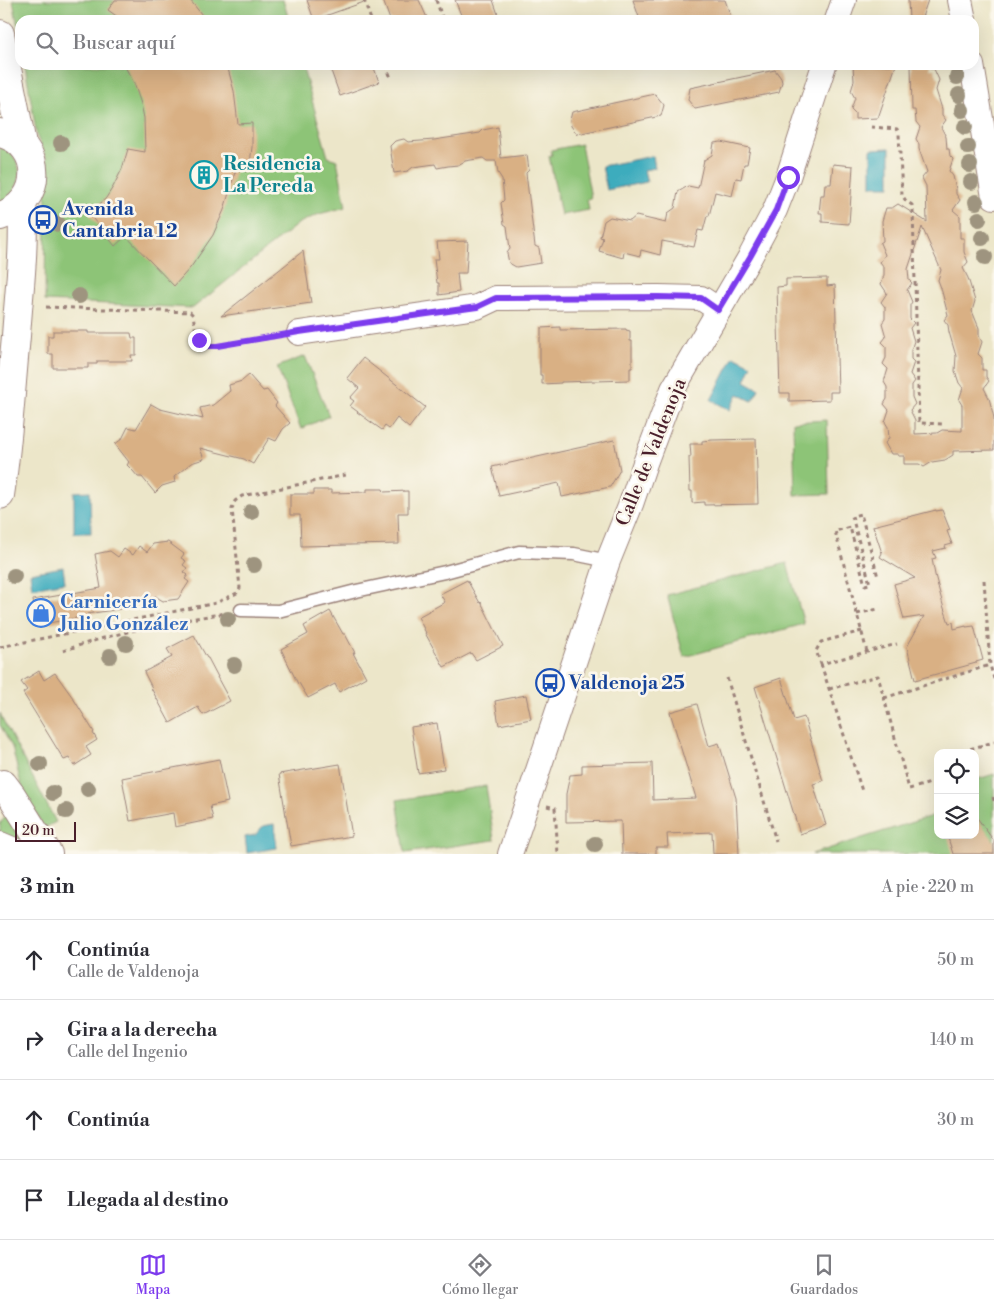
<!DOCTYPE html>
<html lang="es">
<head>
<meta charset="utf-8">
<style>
	:root { --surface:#fff; --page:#f7f7f7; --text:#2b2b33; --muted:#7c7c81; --line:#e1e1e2; --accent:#7c3aed }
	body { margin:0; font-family:"Libre Bodoni",serif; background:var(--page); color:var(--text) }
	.controls { position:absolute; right:15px; bottom:15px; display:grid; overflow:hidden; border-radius:10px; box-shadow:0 5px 20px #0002 }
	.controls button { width:45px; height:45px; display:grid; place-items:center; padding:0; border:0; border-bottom:1px solid var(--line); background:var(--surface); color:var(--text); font:25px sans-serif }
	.scale { position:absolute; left:15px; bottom:12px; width:61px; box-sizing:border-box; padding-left:5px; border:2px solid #4a1f2b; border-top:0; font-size:14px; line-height:18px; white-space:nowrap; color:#4a1f2b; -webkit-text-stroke:4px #fbf7ec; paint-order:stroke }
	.stop { position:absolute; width:15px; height:15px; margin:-11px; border:4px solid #7c3aed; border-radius:50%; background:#fff }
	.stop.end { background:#7c3aed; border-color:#fff; box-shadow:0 1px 5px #0008 }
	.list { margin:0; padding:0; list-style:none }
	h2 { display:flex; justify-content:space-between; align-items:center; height:65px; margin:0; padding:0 20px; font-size:21px }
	h2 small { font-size:16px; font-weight:400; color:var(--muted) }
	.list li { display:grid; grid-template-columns:32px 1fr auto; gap:15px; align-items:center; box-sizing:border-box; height:80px; padding:0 20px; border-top:1px solid var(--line) }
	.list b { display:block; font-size:19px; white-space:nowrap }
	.list p { margin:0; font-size:16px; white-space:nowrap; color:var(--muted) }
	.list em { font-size:16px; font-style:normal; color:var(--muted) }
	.icon { flex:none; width:28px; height:28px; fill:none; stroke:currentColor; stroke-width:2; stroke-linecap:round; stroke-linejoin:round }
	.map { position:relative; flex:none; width:994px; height:854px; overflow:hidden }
	.search { position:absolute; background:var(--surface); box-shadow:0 5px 20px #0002; left:15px; right:15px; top:15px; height:55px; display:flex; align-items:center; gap:12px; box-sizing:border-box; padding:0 18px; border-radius:15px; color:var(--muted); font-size:19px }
	.sheet { height:385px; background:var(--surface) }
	nav { display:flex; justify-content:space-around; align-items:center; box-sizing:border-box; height:70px; border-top:1px solid var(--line); background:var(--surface); font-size:14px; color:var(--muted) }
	nav a { display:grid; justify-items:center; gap:2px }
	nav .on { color:var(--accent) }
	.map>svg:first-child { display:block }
	.green { fill:#8dc477; stroke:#6c7251 }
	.water { fill:#3eacbd; stroke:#446674 }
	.building { fill:#d9b084; fill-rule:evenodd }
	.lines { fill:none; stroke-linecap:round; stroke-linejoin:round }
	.service-casing { stroke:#9b827a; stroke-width:15 }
	.minor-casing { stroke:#9b827a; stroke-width:26 }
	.secondary-casing { stroke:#9b827a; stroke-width:30 }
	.path { stroke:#9b827a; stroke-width:3; stroke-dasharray:4 4; stroke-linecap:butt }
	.service { stroke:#fff; stroke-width:12 }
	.minor { stroke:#fff; stroke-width:24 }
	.secondary { stroke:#fff; stroke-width:28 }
	.tree { fill:#9e947f }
	.route { stroke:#7c3aed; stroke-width:6 }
	.labels { text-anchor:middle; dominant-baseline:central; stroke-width:5; stroke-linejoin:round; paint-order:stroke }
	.culture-label { font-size:19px; font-weight:bold; fill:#0d838f; stroke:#fbf7ec; text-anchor:start }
	.transit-label { font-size:19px; font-weight:bold; fill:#164399; stroke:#fbf7ec; text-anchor:start }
	.street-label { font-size:19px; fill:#4a1f2b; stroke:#fbf7ec }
	.shop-label { font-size:19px; font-weight:bold; fill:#366cbe; stroke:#fbf7ec; text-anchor:start }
</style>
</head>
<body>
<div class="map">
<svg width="994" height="854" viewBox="0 0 994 854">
	<rect width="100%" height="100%" fill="#fbf7ec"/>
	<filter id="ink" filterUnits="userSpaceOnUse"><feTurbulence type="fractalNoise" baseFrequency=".02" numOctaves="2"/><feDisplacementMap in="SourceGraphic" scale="10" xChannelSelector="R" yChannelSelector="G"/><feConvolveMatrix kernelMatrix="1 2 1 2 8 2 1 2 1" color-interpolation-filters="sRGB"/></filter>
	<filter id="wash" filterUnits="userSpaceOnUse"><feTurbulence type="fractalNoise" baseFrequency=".0096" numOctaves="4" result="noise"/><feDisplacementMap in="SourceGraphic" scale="20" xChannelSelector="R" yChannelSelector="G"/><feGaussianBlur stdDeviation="1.12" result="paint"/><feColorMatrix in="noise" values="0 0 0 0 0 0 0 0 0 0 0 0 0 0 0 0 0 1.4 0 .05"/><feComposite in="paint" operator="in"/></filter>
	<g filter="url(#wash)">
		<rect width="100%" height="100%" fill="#ece6c9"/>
		<!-- green -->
		<g class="green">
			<path d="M13 0H283L289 20H20V39Z"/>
			<path d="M25 65H302L328 157 337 160 346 207 319 214 299 223 193 308 45 301 46 190 49 172 46 157 37 137Z"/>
			<path d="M581 144 591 198 587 199 589 210 561 215 549 156 552 155 551 150Z"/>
			<path d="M0 146C17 151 25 174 15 189 12 196 6 199 0 202Z"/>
			<path d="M305 356 329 416 301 429 277 367Z"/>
			<path d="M827 420 829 494 795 495 793 422Z"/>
			<path d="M787 563 804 624 684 657 667 595Z"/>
			<path d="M0 713 3 720 56 822 44 828 26 796 21 784 12 747 0 725Z"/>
			<path d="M994 774V854H812L938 814V835H975V780Z"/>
			<path d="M486 786 494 840 405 853 397 800Z"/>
			<path d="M12 808 35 852 0 836V824Z"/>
		</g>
		<!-- water -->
		<g class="water">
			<path d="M890 148V186H871V149Z"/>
			<path d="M653 156 655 168 644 170 647 182 607 190 602 166Z"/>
			<path d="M734 356 752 365 745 381 759 389 752 401 738 394 730 410 711 400Z"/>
			<path d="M90 491 91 533H74V492Z"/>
			<path d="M63 567 65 582 32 588 30 573Z"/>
			<path d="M274 824 277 848 247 853 245 837 255 835 263 826Z"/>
		</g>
		<g id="blocks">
			<!-- building -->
			<g class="building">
				<path d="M115 0H190L206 20H122L108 10Z"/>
				<path d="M307 0H364V2L314 20Z"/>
				<path d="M383 0H419L428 20H390Z"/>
				<path d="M455 0H493L500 20H463Z"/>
				<path d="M633 0H725L732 20H640Z"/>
				<path d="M908 0H928L921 20H909Z"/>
				<path d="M124 65H227L234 91 238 124 252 123V147L249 172 236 169 224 210 213 235 191 267 174 286 126 236 115 246 89 214 106 198 113 187 122 169 128 149 145 152 144 118 141 104 134 83Z"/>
				<path d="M329 65H373L379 82 340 96Z"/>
				<path d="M853 65H896L878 118 855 119V113L851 109 855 98 851 91 854 81Z"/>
				<path d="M911 65H930V69H934L939 80 936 90 942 109V115L946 120 941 127 946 137 947 149H949L950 156 953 159 949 171 953 176 956 189V194L960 200 953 210 960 216V238H964V252L968 262 963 268 968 278 975 301 972 311 979 328V336L982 342 978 354 982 358V370H986V377L989 381 984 388 989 398 994 418V450L953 451V455L945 460 932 462 924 467 919 464H904V456H898V454H891L885 443 889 438 888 427 885 422 889 410 884 404 887 399V387L884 382 888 369 883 364 886 358V346L882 342 886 337 882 323 885 319V307L881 302 887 293 881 284 884 275V267L880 262 885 255 880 243 883 241 882 221 886 208H892L898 204 927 222 926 186 922 178 927 172 919 149V144L916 139 920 127 916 122 915 110H912ZM922 227 941 270 938 280 941 288 948 315 944 320 948 325 949 332 956 356 955 371 959 383 963 388 959 400 962 405V431L942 430 937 433 915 434V420L910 410 915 404 912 397V385L915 381 910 374 914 362 911 359V350L914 341 910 328 914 323 910 319V305L912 302 907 290 912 283 909 280 908 269Z"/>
				<path d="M775 70 781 78 782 82 779 92 695 109 688 100 690 88Z"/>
				<path d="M655 94 664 105 661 116 577 134 571 126 570 120 572 112Z"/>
				<path d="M498 127 501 158 527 155 529 170 526 173 532 223 535 246 539 248 541 263 516 267 509 263 507 253 510 249 507 226 504 224 501 203 504 200 502 179 498 173 496 161H487L483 158 465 161 458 165 448 166 437 168 435 164 413 167 408 171 394 173 390 146 395 141 404 139 408 142 434 140 480 133 483 130Z"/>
				<path d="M721 142 750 148 747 164H744L741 179 736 178 732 196 715 192 709 216H707L703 231 698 230 694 247 662 241 660 255 641 250 640 256 624 252 623 258 599 251 603 238 600 237 604 221 610 217 630 221 636 216 666 223 668 213 675 208 678 192 688 186 698 188 704 160 712 155 714 143Z"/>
				<path d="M833 164 853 166 849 224 822 222V213H819L821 195H824L825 184H831Z"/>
				<path d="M468 241 466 273H457L459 292 439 295V283H437L434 259H439L437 242Z"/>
				<path d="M303 251 311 303 221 316Z"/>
				<path d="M827 278V286L835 285 838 392H830V400L789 401V393H780L777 287 786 286V279Z"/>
				<path d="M560 327V330L626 329V330L630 331V341H632V368H630V380L561 382V383L542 384V375H540V337H541V328Z"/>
				<path d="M53 331H88V333H131L132 338H136V355H131L132 361H97V364H88V368H53V354H48V336H53Z"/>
				<path d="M363 358 425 407 409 428 397 418 389 429 385 426 382 430 357 412H358L350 406 354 401 350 398 359 388 347 378Z"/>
				<path d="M249 375 263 391 267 390 277 403 275 406 290 423 283 429 276 441 269 438 253 464 244 459 200 448 204 459 191 463 174 477 175 482 162 486 155 493 142 477H138L133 471 127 465 129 462 115 444 122 439 128 427 136 429 151 404 160 409 203 419 200 408 213 405 230 391 229 385 242 381Z"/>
				<path d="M756 439 758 504 704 505V502L692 503V491H690L689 457H691L690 444H702V441L712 440Z"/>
				<path d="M614 440 620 470 610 487 562 497 559 483 499 496 492 467Z"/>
				<path d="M367 489H383L384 492 408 491V513H398L399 544 301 546 300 515H290V494H314V490H331V493L367 492Z"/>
				<path d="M936 510V511L942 510 950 530 947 531 952 544 945 546 946 548 933 551 936 558 932 559 935 575 943 605 949 623 953 622 954 629 966 626V627L974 626 983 660 976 662V663L915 680 907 647 924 616 904 619 894 584 915 578 880 557 882 553 873 526Z"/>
				<path d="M168 542 184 554 181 558 186 561 183 565 187 568 184 572 188 575 185 579 189 582 178 599 163 601 155 596 149 604 140 598 134 607 126 601 120 609 87 614 88 616 37 625 33 600 101 588 95 554 110 551 118 557 124 549 133 555 139 546 147 552 153 544Z"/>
				<path d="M467 580 480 603 481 602 503 646 476 660 471 653 444 667 425 633H426L418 617 445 602 440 594Z"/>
				<path d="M330 611 343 634H345L355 653H353L366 677 339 692 335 684 308 698 299 683 298 684 281 649 308 634 304 626Z"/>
				<path d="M194 635 207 658H208L218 677H217L230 701 203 715 198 707 170 723 151 688H152L144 672 172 657 167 649Z"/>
				<path d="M39 671 44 680 55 673 73 698 94 732 93 733 97 740 86 747 91 755 74 766 69 758 64 760 23 693 27 690 21 682Z"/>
				<path d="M781 678 794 720 804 717 823 781 813 784 826 825 800 834 755 687Z"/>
				<path d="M526 695 531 719 499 725 495 701Z"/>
				<path d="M697 704 709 746 719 743 736 798 739 854H713L712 832 667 834 668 847H656V854H622L621 821 566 822V794L570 775 582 774V765L652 763 653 800 696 798 670 712Z"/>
				<path d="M437 723 444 769 418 773 411 727Z"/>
				<path d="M219 759 228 802 210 806 213 819 175 827 173 813 130 821 122 778Z"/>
				<path d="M340 764 352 836 291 846 279 774Z"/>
				<path d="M975 815 994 841V854H953L948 838 957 835H975Z"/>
			</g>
		</g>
	</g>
	<g filter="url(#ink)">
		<use href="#blocks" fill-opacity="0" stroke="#9b827a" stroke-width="1"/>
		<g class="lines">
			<defs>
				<path id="service" d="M241 610 278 611 356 591 445 572 519 552 574 554 608 561"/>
				<g id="minor">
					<path d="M960 0 964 20"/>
					<path d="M837 20 844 0"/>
					<path d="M972 65 994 197"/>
					<path d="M299 333 477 307 496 298 658 297 701 298 719 310"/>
					<path d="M510 854 608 561 631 504 645 463 673 389 750 257 775 210 788 177 824 65"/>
				</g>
				<g id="secondary">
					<path d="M0 34 22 144"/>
					<path d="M0 133C45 144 44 203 0 216"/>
					<path d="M0 495C8 443 11 389 16 336 19 291 25 249 22 203"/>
					<path d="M3 784 12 796 48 854"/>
					<path d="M0 846 19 854"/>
				</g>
			</defs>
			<!-- service casing -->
			<use href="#service" class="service-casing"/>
			<!-- minor casing -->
			<use href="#minor" class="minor-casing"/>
			<!-- secondary casing -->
			<use href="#secondary" class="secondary-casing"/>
			<!-- path -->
			<g class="path">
				<path d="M364 0 371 20"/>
				<path d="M436 0 443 20"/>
				<path d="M386 65 391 78"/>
				<path d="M871 127 897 129 899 134 902 195 906 201 912 205 913 211 919 423 944 424"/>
				<path d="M46 307 190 312 193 315C196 332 196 346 217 346L279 336"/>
				<path d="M984 580 990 665 994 679"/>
				<path d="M857 614 878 609"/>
				<path d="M862 631 821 642 816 651 821 664 897 644"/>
				<path d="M0 647 216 603 237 593 240 588 232 509 235 501 242 496 346 475"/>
				<path d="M63 651C115 632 171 622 226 613"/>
				<path d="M867 652 835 531 850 527 865 585 870 584 852 516 861 514 878 577"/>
				<path d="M821 664 862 791"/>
				<path d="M727 678 776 841"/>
				<path d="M829 689 878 676 909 789 938 781"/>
				<path d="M884 698 990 665"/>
				<path d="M955 753 994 742"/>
				<path d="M993 797 994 801"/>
				<path d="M547 806 555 808 558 854"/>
			</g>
			<!-- service -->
			<use href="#service" class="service"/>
			<!-- minor -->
			<use href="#minor" class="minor"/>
			<!-- secondary -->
			<use href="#secondary" class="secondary"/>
		</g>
		<!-- trees -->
		<g class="tree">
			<circle cx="957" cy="77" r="8"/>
			<circle cx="959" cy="95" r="8"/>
			<circle cx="962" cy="110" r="8"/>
			<circle cx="965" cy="127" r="8"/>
			<circle cx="61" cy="143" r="8"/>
			<circle cx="968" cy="147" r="8"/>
			<circle cx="970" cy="165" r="8"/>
			<circle cx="971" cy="182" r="8"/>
			<circle cx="976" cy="202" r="8"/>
			<circle cx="979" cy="219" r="8"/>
			<circle cx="58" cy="224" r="8"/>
			<circle cx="982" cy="238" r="8"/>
			<circle cx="985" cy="257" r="8"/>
			<circle cx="79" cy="296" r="8"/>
			<circle cx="251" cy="512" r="8"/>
			<circle cx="254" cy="565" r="8"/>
			<circle cx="14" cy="576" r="8"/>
			<circle cx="228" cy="619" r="8"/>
			<circle cx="126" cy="643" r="8"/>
			<circle cx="110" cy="656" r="8"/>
			<circle cx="234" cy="665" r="8"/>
			<circle cx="40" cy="764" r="8"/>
			<circle cx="88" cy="789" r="8"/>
			<circle cx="53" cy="793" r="8"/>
			<circle cx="66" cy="811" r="8"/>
			<circle cx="595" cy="844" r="8"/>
		</g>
	</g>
	<g class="lines" filter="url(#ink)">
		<!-- route -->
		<path class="route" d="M199 340 207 346H217L299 332 477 307 496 298 658 297 701 298 718 310 750 257 776 210 788 177"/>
	</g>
	<!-- icons -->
	<defs>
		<symbol id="building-ring" viewBox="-11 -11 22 22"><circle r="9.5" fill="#fbf7ec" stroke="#0f9aa8" stroke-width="1.5"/><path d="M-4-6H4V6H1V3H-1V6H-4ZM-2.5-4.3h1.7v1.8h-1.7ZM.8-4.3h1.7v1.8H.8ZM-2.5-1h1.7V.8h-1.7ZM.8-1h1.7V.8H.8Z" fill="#0f9aa8"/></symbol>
		<symbol id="bus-ring" viewBox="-11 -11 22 22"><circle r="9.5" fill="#fbf7ec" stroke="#1a4fb4" stroke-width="1.5"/><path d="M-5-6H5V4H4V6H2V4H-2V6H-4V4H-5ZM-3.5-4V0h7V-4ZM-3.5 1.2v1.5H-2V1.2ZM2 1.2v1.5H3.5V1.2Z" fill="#1a4fb4"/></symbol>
		<symbol id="shop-ring" viewBox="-11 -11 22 22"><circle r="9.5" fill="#fbf7ec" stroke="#3f7fe0" stroke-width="1.5"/><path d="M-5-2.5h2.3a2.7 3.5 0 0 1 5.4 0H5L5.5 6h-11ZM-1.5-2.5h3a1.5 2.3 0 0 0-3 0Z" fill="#3f7fe0"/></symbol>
	</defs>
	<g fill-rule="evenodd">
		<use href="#building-ring" x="188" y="159" width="32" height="32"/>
		<use href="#bus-ring" x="27" y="204" width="32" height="32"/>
		<use href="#shop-ring" x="25" y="597" width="32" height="32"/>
		<use href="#bus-ring" x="534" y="667" width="32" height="32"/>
	</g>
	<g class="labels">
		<!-- culture labels -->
		<g class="culture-label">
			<text x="223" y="164">Residencia<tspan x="223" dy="22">La Pereda</tspan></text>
		</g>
		<!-- transit labels -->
		<g class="transit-label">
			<text x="62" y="209">Avenida<tspan x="62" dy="22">Cantabria 12</tspan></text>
			<text x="569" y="683">Valdenoja 25</text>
		</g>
		<!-- street labels -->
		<g class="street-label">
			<text transform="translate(651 452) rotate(-68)">Calle de Valdenoja</text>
		</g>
		<!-- shop labels -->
		<g class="shop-label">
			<text x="60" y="602">Carnicería<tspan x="60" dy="22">Julio González</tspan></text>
		</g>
	</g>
</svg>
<div class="controls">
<button><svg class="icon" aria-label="locate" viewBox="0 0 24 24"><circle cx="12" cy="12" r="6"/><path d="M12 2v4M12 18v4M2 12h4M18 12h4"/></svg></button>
<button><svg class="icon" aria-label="layers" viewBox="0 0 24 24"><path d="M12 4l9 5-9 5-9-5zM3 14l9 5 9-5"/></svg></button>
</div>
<div class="scale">20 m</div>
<div class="stop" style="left:788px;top:177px"></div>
<div class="stop end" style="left:199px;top:340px"></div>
<div class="search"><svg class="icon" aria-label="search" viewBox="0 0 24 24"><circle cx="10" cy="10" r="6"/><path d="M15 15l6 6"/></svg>Buscar aquí</div>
</div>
<section class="sheet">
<h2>3 min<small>A pie · 220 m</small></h2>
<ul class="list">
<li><svg class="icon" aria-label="ahead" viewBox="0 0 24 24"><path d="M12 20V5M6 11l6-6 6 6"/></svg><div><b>Continúa</b><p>Calle de Valdenoja</p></div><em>50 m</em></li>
<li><svg class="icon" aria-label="right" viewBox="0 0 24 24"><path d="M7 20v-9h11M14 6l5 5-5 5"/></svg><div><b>Gira a la derecha</b><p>Calle del Ingenio</p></div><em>140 m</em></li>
<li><svg class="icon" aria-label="ahead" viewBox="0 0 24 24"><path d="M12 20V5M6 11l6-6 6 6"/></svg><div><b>Continúa</b></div><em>30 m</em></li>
<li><svg class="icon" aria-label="arrive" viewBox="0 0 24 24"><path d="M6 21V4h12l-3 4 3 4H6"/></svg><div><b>Llegada al destino</b></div></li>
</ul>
</section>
<nav>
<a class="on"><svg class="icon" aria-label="map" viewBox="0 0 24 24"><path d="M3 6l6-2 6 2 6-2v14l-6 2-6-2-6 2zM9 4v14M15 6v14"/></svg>Mapa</a>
<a><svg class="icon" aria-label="directions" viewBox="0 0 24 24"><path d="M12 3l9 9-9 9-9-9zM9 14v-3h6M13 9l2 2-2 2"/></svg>Cómo llegar</a>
<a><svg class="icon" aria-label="saved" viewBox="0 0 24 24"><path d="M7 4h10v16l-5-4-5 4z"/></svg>Guardados</a>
</nav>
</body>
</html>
